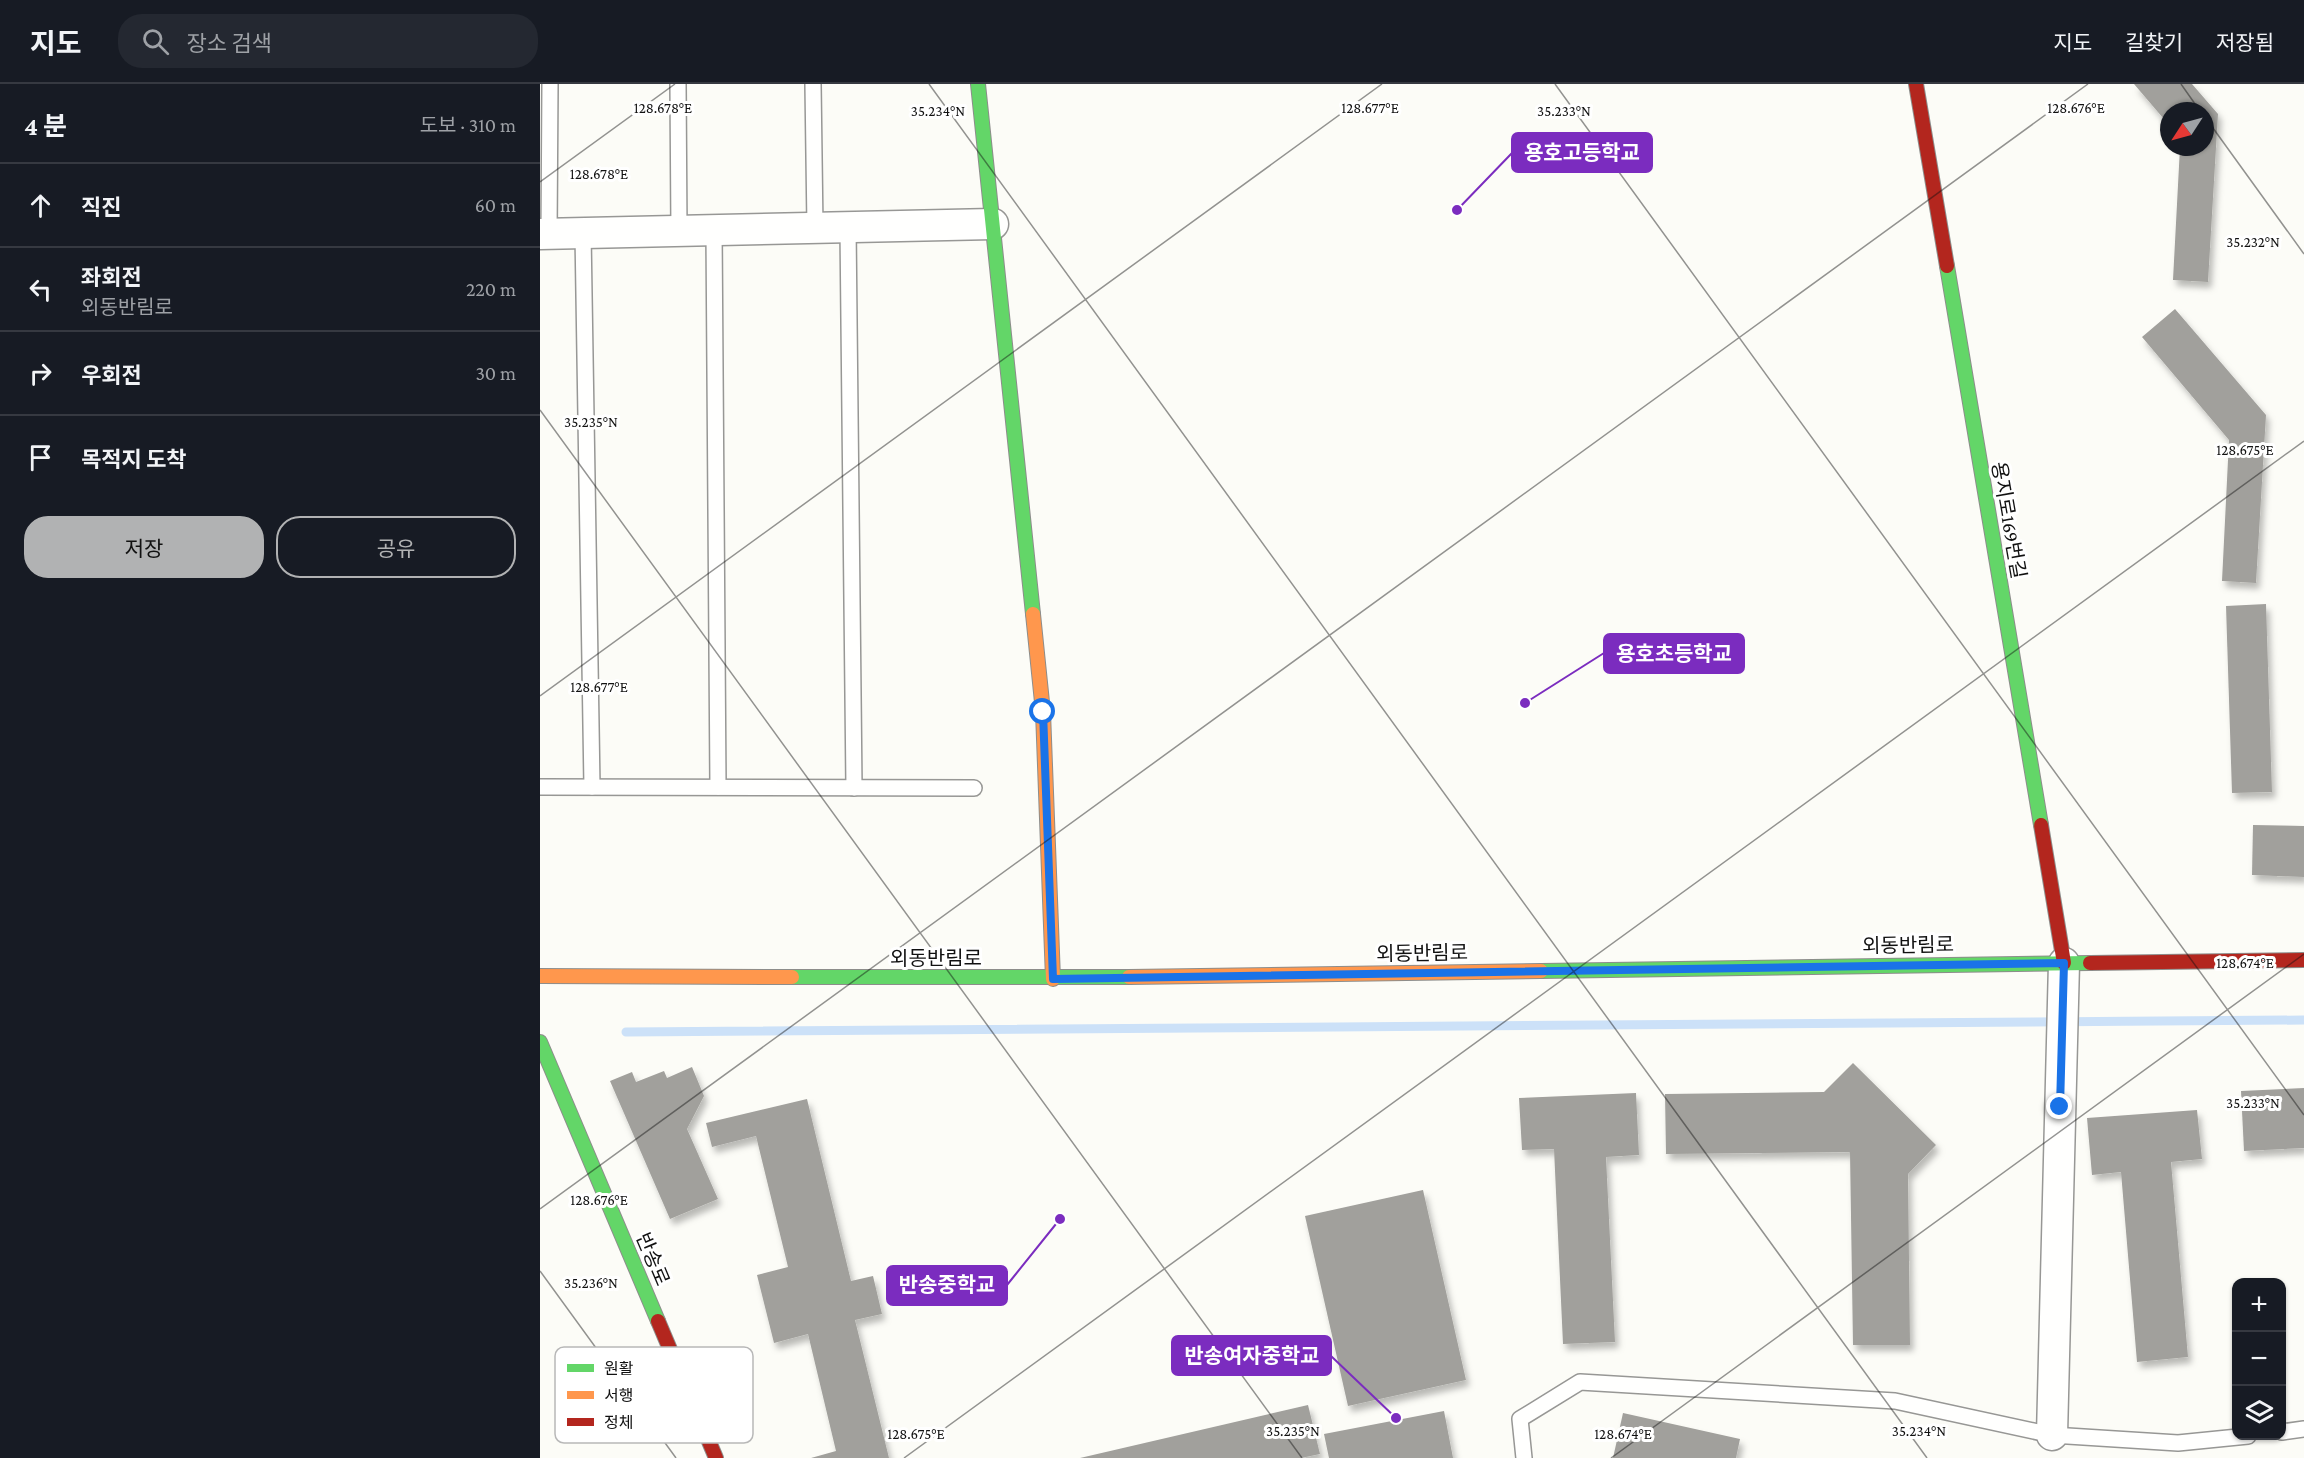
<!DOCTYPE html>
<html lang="ko">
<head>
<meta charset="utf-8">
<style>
	:root { --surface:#171b24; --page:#242831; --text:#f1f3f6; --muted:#9ea1a6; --line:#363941; --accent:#b1b2b3 }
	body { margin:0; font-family:"Crimson Pro","Noto Sans KR",serif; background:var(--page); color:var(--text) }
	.controls { position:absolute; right:18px; bottom:18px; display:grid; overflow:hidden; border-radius:12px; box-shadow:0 2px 4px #0004 }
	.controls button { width:54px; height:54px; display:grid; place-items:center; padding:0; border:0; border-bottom:2px solid var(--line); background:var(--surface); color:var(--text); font:30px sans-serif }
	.compass { position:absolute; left:1620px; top:18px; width:54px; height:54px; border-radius:50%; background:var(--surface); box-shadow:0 2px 4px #0004; rotate:234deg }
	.stop { position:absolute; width:18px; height:18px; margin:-14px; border:4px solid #1a73e8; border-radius:50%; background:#fff }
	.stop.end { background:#1a73e8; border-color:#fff; box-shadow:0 2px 6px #0008 }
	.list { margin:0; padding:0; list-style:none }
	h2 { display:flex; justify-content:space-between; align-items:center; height:78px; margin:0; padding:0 24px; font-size:26px }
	h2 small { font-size:20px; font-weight:400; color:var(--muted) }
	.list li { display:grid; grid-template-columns:39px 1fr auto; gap:18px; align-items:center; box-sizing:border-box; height:84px; padding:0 24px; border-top:2px solid var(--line) }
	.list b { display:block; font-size:22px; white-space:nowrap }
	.list p { margin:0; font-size:20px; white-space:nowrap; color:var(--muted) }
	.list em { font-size:20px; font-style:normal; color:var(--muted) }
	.actions { display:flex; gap:12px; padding:18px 24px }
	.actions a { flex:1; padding:14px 0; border:2px solid var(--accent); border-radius:24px; text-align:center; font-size:21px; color:var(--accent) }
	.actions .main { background:var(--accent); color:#111 }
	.icon { flex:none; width:33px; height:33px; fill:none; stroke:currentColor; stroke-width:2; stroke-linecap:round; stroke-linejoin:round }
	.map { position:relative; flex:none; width:1764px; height:1374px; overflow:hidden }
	header { display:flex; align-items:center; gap:36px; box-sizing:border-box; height:84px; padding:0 30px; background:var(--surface); border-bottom:2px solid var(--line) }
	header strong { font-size:28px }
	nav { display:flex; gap:33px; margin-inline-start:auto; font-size:21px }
	.search { width:420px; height:54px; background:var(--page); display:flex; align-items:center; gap:15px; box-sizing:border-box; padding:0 21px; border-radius:24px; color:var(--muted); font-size:22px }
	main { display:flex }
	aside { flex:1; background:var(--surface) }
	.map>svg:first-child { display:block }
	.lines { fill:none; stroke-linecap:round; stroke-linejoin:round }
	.stream { stroke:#cce1f8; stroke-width:9 }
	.building { fill:#a1a09c; filter:url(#shadow) }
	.lane-casing { stroke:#979795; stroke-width:18 }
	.street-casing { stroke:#979795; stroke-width:33 }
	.fast-casing { stroke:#8d8d8b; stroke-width:16 }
	.slow-casing { stroke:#8d8d8b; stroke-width:16 }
	.jam-casing { stroke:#8d8d8b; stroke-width:16 }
	.lane { stroke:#fffffe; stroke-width:15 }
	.street { stroke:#fffffe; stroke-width:30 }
	.fast { stroke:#63d668; stroke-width:14 }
	.slow { stroke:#ff974d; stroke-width:14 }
	.jam { stroke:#b3261e; stroke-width:14 }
	.route { stroke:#1a73e8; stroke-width:8 }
	.ticks { fill:none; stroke:#111; stroke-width:1.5; stroke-opacity:0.45 }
	.labels { text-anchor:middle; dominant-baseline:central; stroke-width:6; stroke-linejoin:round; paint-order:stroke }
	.street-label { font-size:20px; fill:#111; stroke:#fff }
	.key { fill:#fff; stroke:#b8b8b8; stroke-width:1.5 }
	.key-label { font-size:16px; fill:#111 }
	.ticks-label { font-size:15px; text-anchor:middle; fill:#111; stroke:#fff; stroke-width:6; stroke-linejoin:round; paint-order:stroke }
	.leader { fill:none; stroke:#7b2cbf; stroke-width:2 }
	.callout-dot { fill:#7b2cbf; stroke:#fff; stroke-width:2 }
	.callout { fill:#7b2cbf; stroke:#7b2cbf; stroke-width:2 }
	.callout-label { font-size:21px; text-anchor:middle; font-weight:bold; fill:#fff }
</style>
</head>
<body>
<header>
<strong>지도</strong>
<div class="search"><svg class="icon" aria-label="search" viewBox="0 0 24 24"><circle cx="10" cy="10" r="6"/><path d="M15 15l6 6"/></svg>장소 검색</div>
<nav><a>지도</a><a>길찾기</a><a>저장됨</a></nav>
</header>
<main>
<aside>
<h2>4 분<small>도보 · 310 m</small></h2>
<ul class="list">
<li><svg class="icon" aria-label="ahead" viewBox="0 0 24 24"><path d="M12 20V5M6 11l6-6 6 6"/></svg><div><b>직진</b></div><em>60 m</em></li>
<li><svg class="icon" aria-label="left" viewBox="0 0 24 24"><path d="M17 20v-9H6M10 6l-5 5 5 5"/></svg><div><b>좌회전</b><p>외동반림로</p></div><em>220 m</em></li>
<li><svg class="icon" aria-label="right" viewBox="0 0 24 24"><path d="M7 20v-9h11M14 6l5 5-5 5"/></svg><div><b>우회전</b></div><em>30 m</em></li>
<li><svg class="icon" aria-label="arrive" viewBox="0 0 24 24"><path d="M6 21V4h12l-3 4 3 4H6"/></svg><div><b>목적지 도착</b></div></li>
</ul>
<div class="actions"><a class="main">저장</a><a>공유</a></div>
</aside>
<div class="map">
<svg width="1764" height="1374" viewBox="0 0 1764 1374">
	<defs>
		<filter id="shadow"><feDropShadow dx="3.5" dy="6" stdDeviation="3" flood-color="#0004"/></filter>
	</defs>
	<rect width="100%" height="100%" fill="#fcfcf7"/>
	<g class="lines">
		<!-- stream -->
		<path class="stream" d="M86 948 1764 936"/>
	</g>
	<!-- building -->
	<g class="building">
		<path d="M1594 0H1652L1678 30 1668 198 1633 196 1640 63H1665V27H1629V41Z"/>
		<path d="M1635 225 1726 331 1716 499 1682 497 1689 356 1602 253Z"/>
		<path d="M1726 520 1732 708 1692 709 1686 522Z"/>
		<path d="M1713 741 1764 742V793L1712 791Z"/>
		<path d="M1313 979 1396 1061 1368 1090 1370 1261H1313L1310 1068 1126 1070 1125 1010 1284 1008Z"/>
		<path d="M152 983 164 1012 147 1045 178 1115 130 1135 70 997 92 988 96 998 124 987 127 994Z"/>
		<path d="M1764 1004V1064L1704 1067 1701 1007Z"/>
		<path d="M1096 1009 1099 1071 1066 1073 1075 1258 1023 1260 1014 1065 982 1066 979 1014Z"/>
		<path d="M267 1015 311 1197 333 1192 342 1230 315 1236 349 1374H271L296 1367 268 1250 234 1259 217 1191 248 1183 216 1052 172 1063 166 1039Z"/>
		<path d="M1657 1026 1662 1075 1631 1078 1648 1273 1597 1278 1581 1088 1552 1091 1547 1034Z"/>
		<path d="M883 1106 926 1296 808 1322 765 1132Z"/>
		<path d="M768 1321 780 1370 761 1374H540Z"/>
		<path d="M904 1327 913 1374H789L784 1350Z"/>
		<path d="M1083 1329 1200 1355 1196 1374H1073Z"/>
	</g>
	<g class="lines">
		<defs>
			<g id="lane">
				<path d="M138 0 139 147"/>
				<path d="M273 0 275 144"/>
				<path d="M308 143 314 704"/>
				<path d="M174 146 178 703"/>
				<path d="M43 149 52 703"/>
				<path d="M9 150 10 0"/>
				<path d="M0 703 434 704"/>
				<path d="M1742 1348 1764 1345"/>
				<path d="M984 1374 980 1335 1040 1298 1355 1317 1512 1351 1638 1359 1708 1352"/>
			</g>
			<g id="street">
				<path d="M0 150 453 140"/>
				<path d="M1512 1351 1524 879"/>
			</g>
			<g id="fast">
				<path d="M438 0 493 530"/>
				<path d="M1407 182 1501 741"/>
				<path d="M1001 887 1550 879"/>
				<path d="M252 893H589"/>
				<path d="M0 958 118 1237"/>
			</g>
			<g id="slow">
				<path d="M493 530 503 628 513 895"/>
				<path d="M0 892 252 893"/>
				<path d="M589 893 1001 887"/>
			</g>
			<g id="jam">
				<path d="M1376 0 1407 182"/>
				<path d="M1501 741 1524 879"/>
				<path d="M1550 879 1764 876"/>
				<path d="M118 1237 176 1374"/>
			</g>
		</defs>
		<!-- lane casing -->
		<use href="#lane" class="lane-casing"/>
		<!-- street casing -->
		<use href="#street" class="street-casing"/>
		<!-- fast casing -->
		<use href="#fast" class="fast-casing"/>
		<!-- slow casing -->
		<use href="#slow" class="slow-casing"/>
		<!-- jam casing -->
		<use href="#jam" class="jam-casing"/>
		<!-- lane -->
		<use href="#lane" class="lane"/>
		<!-- street -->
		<use href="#street" class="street"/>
		<!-- fast -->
		<use href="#fast" class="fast"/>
		<!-- slow -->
		<use href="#slow" class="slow"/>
		<!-- jam -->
		<use href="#jam" class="jam"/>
	</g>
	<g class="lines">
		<!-- route -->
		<path class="route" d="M503 628 513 895 1524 879 1520 1023"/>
	</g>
	<!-- ticks -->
	<path class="ticks" d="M389 0 1387 1374M1015 0 1764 1031M1641 0 1660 27M1665 33 1764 170M0 98 135 0M0 326 762 1374M0 612 842 0M0 1125 1548 0M0 1187 136 1374M364 1374 1764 357M1071 1374 1764 870"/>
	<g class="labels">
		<!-- street labels -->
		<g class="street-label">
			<text transform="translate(1469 436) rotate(80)">용지로169번길</text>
			<text transform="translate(1368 861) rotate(-1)">외동반림로</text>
			<text transform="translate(882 869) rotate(-1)">외동반림로</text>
			<text x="396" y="874">외동반림로</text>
			<text transform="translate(113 1175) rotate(67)">반송로</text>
		</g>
	</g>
	<!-- legend -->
	<rect x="15" y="1263" width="198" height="96" rx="9" class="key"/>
	<rect x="27" y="1280" width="27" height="8" fill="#63d668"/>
	<rect x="27" y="1307" width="27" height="8" fill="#ff974d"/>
	<rect x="27" y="1334" width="27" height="8" fill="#b3261e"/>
	<g class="key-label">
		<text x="64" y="1290">원활</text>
		<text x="64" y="1317">서행</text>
		<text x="64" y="1344">정체</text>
	</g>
	<g class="ticks-label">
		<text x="123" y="29">128.678°E</text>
		<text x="830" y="29">128.677°E</text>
		<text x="1536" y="29">128.676°E</text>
		<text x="398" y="32">35.234°N</text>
		<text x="1024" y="32">35.233°N</text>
		<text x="59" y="95">128.678°E</text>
		<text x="1713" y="163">35.232°N</text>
		<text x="51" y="343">35.235°N</text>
		<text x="1705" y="371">128.675°E</text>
		<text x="59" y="608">128.677°E</text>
		<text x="1705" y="884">128.674°E</text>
		<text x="1713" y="1024">35.233°N</text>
		<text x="59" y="1121">128.676°E</text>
		<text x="51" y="1204">35.236°N</text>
		<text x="753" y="1352">35.235°N</text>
		<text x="1379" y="1352">35.234°N</text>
		<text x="376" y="1355">128.675°E</text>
		<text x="1083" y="1355">128.674°E</text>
	</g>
	<!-- callouts -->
	<path class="leader" d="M917 126L972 69M985 619L1064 569M520 1135L467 1201M856 1334L791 1272"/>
	<g class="callout-dot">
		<circle cx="917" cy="126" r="6"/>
		<circle cx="985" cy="619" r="6"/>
		<circle cx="520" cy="1135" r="6"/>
		<circle cx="856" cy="1334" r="6"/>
	</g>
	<g class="callout">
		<rect x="972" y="49" width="140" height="39" rx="6"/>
		<rect x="1064" y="550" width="140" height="39" rx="6"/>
		<rect x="347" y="1182" width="120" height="39" rx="6"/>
		<rect x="632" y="1252" width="159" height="39" rx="6"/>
	</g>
	<g class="callout-label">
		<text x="1042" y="76">용호고등학교</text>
		<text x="1134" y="577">용호초등학교</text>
		<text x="407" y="1208">반송중학교</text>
		<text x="712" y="1279">반송여자중학교</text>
	</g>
</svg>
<div class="controls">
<button>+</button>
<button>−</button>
<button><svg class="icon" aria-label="layers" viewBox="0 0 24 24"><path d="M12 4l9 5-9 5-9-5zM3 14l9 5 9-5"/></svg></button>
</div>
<svg class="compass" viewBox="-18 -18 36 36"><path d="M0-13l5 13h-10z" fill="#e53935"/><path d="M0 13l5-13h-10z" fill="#9ea1a6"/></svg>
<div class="stop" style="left:503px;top:628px"></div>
<div class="stop end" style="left:1520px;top:1023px"></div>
</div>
</main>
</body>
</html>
